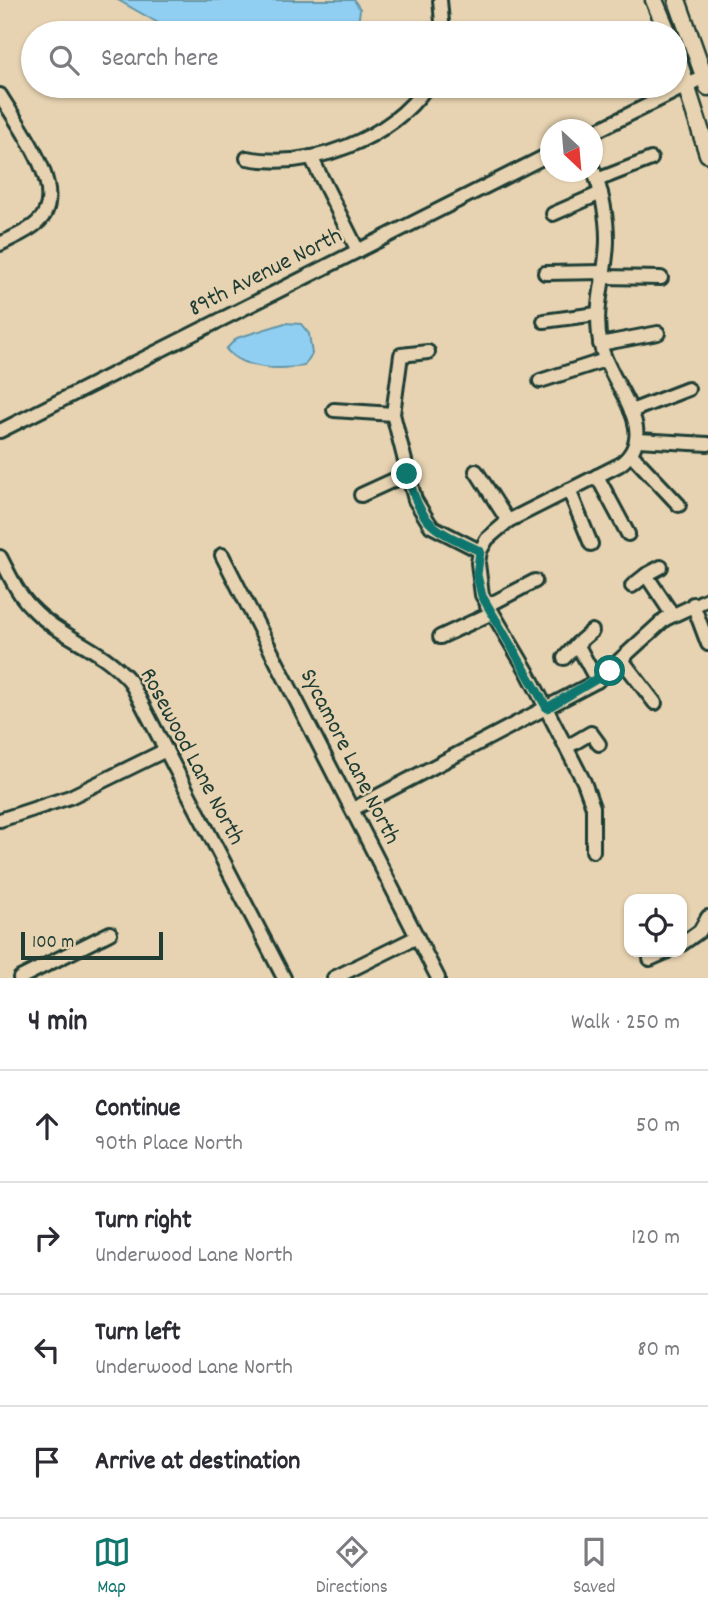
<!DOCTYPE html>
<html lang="en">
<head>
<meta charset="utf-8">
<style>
	:root { --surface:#fff; --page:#f7f7f7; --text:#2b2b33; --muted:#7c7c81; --line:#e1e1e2; --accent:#0f766e }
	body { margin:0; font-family:Dekko,sans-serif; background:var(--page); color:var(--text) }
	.controls { position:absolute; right:21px; bottom:21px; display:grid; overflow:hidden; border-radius:14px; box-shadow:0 2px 5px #0004 }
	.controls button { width:63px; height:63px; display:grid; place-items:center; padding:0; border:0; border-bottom:2px solid var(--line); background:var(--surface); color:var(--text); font:35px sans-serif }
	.compass { position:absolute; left:540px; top:119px; width:63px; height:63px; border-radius:50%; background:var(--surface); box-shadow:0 2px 5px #0004; rotate:154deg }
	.scale { position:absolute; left:21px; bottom:18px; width:142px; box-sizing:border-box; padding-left:7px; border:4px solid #1f3d34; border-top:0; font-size:19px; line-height:24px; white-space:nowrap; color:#1f3d34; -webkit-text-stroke:5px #e7d3b1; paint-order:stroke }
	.stop { position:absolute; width:21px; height:21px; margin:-16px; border:5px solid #0f766e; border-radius:50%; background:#fff }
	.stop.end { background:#0f766e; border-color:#fff; box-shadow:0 2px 7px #0008 }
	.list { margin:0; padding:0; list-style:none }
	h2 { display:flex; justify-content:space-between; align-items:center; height:91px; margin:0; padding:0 28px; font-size:30px }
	h2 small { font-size:23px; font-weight:400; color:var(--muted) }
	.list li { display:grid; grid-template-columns:46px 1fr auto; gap:21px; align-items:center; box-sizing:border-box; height:112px; padding:0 28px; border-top:2px solid var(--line) }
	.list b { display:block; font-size:26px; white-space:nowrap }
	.list p { margin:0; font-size:23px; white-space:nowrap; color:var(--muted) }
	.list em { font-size:23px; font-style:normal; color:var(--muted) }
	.icon { flex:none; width:38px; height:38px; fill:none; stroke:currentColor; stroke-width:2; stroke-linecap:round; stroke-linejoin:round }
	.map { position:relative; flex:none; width:708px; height:978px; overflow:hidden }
	.search { position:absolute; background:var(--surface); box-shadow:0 2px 5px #0004; left:21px; right:21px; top:21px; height:77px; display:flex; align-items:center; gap:18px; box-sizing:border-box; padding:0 24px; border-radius:38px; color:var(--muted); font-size:26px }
	.sheet { height:539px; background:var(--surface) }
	nav { display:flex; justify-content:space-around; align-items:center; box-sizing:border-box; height:98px; border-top:2px solid var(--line); background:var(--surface); font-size:19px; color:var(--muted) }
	nav a { display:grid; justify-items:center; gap:4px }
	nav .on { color:var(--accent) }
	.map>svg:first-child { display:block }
	.water { fill:#91cff2; stroke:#6395a6; stroke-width:2 }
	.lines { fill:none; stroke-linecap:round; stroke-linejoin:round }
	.minor-casing { stroke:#1f3d34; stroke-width:18 }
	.major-casing { stroke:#1f3d34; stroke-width:21 }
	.minor { stroke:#e7d3b1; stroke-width:12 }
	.major { stroke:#e7d3b1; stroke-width:16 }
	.route { stroke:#0f766e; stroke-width:9 }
	.labels { text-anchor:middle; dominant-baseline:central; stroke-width:5; stroke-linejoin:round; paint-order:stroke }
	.street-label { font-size:24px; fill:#1f3d34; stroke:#e7d3b1 }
</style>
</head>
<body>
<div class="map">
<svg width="708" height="978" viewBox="0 0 708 978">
	<rect width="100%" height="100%" fill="#e7d3b1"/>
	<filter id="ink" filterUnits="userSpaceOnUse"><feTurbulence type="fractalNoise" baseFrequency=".0143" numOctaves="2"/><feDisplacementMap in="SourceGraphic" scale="14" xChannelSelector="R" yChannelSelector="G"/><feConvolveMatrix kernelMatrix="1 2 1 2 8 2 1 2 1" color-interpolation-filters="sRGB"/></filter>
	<g filter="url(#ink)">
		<!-- water -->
		<g class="water">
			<path d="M118 0H354L360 9 357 33H176Z"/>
			<path d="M285 323 301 324 309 334 312 354 304 366C279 370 243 370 226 349L237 338Z"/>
		</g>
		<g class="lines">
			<defs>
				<g id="minor">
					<path d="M440 0 443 33"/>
					<path d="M0 95C17 124 71 192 38 222 28 232 13 237 0 244"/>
					<path d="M592 133 708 75"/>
					<path d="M311 157 358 251"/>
					<path d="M247 158C312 170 390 139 427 86"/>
					<path d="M592 166C601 189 607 214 607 239 607 276 592 308 601 346 609 384 664 433 619 465L508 521 487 539 480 551 478 563 482 595 527 671 584 782 593 807V851"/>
					<path d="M597 180 651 159"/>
					<path d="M553 214 601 193"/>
					<path d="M545 273 603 272"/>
					<path d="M602 277 661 278"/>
					<path d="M544 321 597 314"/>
					<path d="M600 344 658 333"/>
					<path d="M428 352 401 355 393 414 415 500 431 526 480 551"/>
					<path d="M540 381 605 360"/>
					<path d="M334 410 393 414"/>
					<path d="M631 411 688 389"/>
					<path d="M0 431 550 154"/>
					<path d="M638 440 708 444"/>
					<path d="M631 454 679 505"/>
					<path d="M476 471 508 521"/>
					<path d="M597 476 628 534"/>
					<path d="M569 490 591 544"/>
					<path d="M361 495 407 474"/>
					<path d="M222 555 438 978"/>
					<path d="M0 557C9 574 17 593 31 607 61 639 99 645 130 681L284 978"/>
					<path d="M646 575 661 567"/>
					<path d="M632 586 646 575 672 614"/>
					<path d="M693 604 708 644"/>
					<path d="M487 606 535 581"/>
					<path d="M440 637 492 613"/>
					<path d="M577 644 592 631"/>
					<path d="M564 658 577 644 597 681"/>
					<path d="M622 660 655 703"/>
					<path d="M567 747 591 733 599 744"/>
					<path d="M353 809 597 681 665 619 708 599"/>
					<path d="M0 820 70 797 166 750"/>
					<path d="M682 944 700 931 708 917"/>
					<path d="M650 959 666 952"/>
					<path d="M20 978 110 933"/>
					<path d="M334 978 417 937"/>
				</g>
				<g id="major">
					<path d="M654 0 668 33"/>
					<path d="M677 0 708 87"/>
					<path d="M675 51 708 154"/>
				</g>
			</defs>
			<!-- minor casing -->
			<use href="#minor" class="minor-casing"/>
			<!-- major casing -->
			<use href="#major" class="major-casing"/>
			<!-- minor -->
			<use href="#minor" class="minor"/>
			<!-- major -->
			<use href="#major" class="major"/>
		</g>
	</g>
	<g class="lines" filter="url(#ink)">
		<!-- route -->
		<path class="route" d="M407 474C423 527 431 528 480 551L477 575 482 596 547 708 610 671"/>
	</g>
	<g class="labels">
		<!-- street labels -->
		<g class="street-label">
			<text transform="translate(266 273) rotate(-27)">89th Avenue North</text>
			<text transform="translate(191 757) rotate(62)">Rosewood Lane North</text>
			<text transform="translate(349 757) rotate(63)">Sycamore Lane North</text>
		</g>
	</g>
</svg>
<div class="controls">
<button><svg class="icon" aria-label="locate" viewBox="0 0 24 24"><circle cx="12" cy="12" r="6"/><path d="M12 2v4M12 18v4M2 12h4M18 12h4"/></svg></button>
</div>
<svg class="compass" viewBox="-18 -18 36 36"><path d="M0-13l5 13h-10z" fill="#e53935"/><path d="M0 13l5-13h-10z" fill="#7c7c81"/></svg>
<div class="scale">100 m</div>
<div class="stop" style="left:610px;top:671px"></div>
<div class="stop end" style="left:407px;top:474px"></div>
<div class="search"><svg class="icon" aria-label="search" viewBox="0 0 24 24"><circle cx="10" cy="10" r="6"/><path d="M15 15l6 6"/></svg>Search here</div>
</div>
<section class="sheet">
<h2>4 min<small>Walk · 250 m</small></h2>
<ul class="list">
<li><svg class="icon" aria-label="ahead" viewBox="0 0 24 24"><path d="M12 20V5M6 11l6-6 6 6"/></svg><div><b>Continue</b><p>90th Place North</p></div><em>50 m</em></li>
<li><svg class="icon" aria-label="right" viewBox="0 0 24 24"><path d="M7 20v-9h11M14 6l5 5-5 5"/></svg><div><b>Turn right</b><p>Underwood Lane North</p></div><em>120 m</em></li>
<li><svg class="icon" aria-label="left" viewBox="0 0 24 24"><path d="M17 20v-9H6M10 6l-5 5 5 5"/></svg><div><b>Turn left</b><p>Underwood Lane North</p></div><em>80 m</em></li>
<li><svg class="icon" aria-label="arrive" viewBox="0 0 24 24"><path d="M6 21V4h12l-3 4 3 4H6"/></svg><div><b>Arrive at destination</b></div></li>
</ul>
</section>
<nav>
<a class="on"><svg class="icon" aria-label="map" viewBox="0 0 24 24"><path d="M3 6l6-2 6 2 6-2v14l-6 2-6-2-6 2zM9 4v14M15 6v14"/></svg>Map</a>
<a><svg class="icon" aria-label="directions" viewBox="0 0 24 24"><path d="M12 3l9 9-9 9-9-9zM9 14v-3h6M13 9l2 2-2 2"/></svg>Directions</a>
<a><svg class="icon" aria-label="saved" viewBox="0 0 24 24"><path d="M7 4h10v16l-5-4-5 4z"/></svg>Saved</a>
</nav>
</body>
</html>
